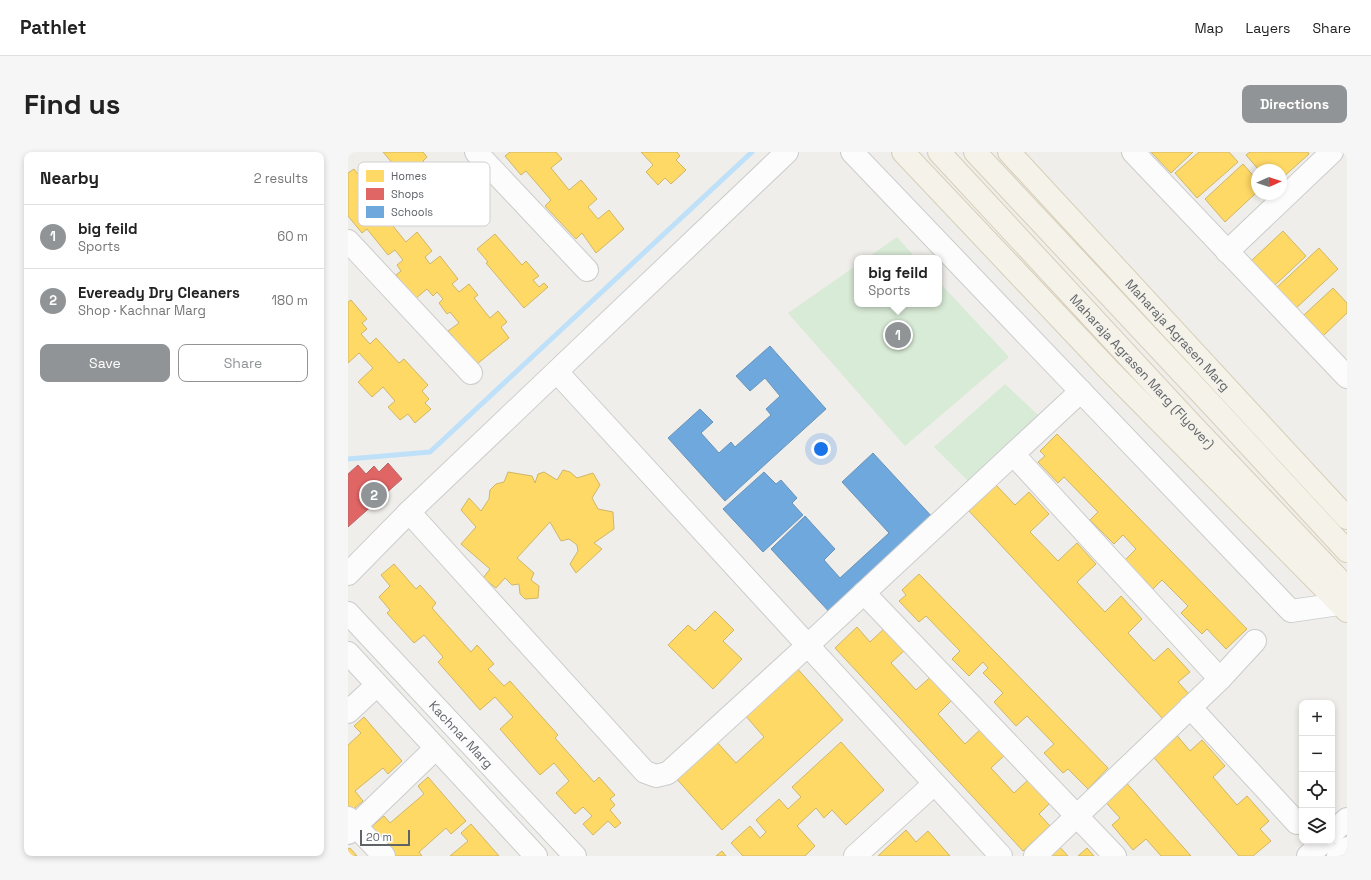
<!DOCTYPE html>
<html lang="en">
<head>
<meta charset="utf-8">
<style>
	:root { --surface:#fff; --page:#f6f6f6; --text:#222; --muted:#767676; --line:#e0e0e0; --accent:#919496 }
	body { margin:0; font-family:"Space Grotesk",sans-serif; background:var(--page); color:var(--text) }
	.controls { position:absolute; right:12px; bottom:12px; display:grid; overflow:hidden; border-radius:8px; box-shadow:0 2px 6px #0003 }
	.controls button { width:36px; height:36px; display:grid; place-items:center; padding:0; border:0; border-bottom:1px solid var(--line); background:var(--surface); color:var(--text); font:20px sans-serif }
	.compass { position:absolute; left:903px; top:12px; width:36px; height:36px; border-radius:50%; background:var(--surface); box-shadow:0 2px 6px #0003; rotate:87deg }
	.scale { position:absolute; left:12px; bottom:10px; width:50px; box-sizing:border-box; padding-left:4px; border:2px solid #5f6368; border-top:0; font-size:11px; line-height:14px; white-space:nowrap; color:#5f6368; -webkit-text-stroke:3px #fff; paint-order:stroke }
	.you { position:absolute; left:473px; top:297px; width:14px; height:14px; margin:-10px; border:3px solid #fff; border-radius:50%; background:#1a73e8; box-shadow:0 0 0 6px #1a73e833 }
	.badge { display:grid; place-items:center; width:26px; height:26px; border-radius:50%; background:var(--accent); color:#fff; font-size:13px; font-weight:700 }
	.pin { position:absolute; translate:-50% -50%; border:2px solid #fff; box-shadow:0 1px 4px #0006 }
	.popup { position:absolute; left:506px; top:103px; width:88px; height:52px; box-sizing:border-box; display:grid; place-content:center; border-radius:8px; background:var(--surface); filter:drop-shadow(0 1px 3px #0005); font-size:13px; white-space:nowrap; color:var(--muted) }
	.popup b { font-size:15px; color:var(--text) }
	.popup::after { content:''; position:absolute; left:50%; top:100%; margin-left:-8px; border:8px solid transparent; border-top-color:var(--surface) }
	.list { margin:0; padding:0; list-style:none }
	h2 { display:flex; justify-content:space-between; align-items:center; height:52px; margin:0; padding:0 16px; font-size:17px }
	h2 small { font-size:13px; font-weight:400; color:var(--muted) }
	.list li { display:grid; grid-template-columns:26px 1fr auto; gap:12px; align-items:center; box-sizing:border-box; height:64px; padding:0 16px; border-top:1px solid var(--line) }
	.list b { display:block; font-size:15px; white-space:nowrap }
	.list p { margin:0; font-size:13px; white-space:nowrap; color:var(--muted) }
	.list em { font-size:13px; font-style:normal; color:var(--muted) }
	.actions { display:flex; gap:8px; padding:12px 16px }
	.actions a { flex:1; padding:9px 0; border:1px solid var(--accent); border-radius:8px; text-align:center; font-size:14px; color:var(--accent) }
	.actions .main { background:var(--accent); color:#fff }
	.icon { flex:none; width:22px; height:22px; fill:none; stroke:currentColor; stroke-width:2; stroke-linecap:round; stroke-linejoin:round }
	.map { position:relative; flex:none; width:999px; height:704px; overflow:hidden; border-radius:8px }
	header { display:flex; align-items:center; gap:24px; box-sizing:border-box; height:56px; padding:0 20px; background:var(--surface); border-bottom:1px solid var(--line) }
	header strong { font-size:19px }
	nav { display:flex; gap:22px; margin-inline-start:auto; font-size:14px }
	.intro { display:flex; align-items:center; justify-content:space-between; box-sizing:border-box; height:96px; padding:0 24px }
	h1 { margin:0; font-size:28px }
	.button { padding:10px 18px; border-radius:8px; background:var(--accent); color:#fff; font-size:14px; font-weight:700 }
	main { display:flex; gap:24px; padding:0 24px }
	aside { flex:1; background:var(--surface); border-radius:8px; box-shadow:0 2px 6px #0003 }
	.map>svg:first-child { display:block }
	.green { fill:#d8ebd6 }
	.homes { fill:#ffd966; stroke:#cfb667 }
	.shops { fill:#e06666; stroke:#b96567 }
	.schools { fill:#6fa8dc; stroke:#6a93b9 }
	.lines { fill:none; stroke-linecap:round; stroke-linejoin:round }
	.stream { stroke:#bfe0f9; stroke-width:5 }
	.minor-casing { stroke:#cbcccc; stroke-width:24 }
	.major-casing { stroke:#d7ceb8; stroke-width:24 }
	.minor { stroke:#fdfcfc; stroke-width:22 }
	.major { stroke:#f4f2e9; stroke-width:22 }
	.labels { text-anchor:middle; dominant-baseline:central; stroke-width:4; stroke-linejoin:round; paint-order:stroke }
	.street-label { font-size:13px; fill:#5f6368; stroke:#fff }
	.key { fill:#fff; stroke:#cfd0d2; stroke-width:1 }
	.key-label { font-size:11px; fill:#5f6368 }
</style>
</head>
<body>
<header>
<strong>Pathlet</strong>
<nav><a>Map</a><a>Layers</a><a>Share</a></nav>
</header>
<div class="intro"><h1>Find us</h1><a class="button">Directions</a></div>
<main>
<aside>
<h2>Nearby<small>2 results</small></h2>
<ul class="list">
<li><span class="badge">1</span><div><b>big feild</b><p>Sports</p></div><em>60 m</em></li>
<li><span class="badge">2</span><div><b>Eveready Dry Cleaners</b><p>Shop · Kachnar Marg</p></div><em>180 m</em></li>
</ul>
<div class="actions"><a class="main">Save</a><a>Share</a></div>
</aside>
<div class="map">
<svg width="999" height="704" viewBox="0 0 999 704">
	<rect width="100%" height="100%" fill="#efeeea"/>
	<!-- green -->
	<g class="green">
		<path d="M549 85 568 106H519Z"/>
		<path d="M509 113V152H591V130L661 205 557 294 440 161Z"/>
		<path d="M657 232 692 265 621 330 586 295Z"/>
	</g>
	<!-- homes -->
	<g class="homes">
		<path d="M35 0H75L79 5 75 9 81 17 85 15 88 19 66 37Z"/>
		<path d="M162 0H208L214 7 203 16 221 38 233 28 249 47 240 55 250 67 261 58 276 77 248 101 234 81 228 87 197 54 203 48 178 19 173 23 157 4Z"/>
		<path d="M293 0H329L332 4 328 8 338 18 323 32 317 26 310 33 298 20 305 13Z"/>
		<path d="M803 0H845L823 21Z"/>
		<path d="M851 0H881L890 10 849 46 827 21Z"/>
		<path d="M902 0H960L961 2 933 27V18H911L898 3Z"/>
		<path d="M895 12 909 28V40L877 70 857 47Z"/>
		<path d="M6 17 13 26 19 22 30 36 36 31 47 45 44 48 57 64 45 74 58 90 69 80 84 99 77 105 82 112 92 104 110 127 104 132 111 140 121 132 130 143 126 146 142 166 150 159 159 170 153 175 161 186 129 212 123 204 116 210 99 189 105 184 100 179 111 171 102 160 99 162 91 151 95 147 89 140 85 144 79 137 67 147 48 123 53 119 49 113 55 108 47 98 40 103 19 77 14 81 0 64V21Z"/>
		<path d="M935 79 958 104 926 134 903 109Z"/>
		<path d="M147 82 174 113 178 109 191 124 185 128 191 135 196 131 200 135 176 156 138 111 140 110 129 97Z"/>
		<path d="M971 96 990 117 945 159 926 138Z"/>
		<path d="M985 136 999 151V161L975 184 956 163Z"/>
		<path d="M3 148 19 167 14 171 19 177 13 182 22 192 28 186 51 211 56 207 80 233 74 239 81 247 77 251 83 257 67 271 60 262 52 268 40 255 47 249 35 235 24 245 10 230 25 216 11 201 0 211V150Z"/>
		<path d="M709 282 899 477 878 497 859 477 854 482 833 461 840 454 814 428 805 437 777 408 788 397 775 383 766 392 742 368 750 360 716 325 710 331 690 310 697 304 692 299Z"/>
		<path d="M215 318 222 320 229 326 245 321 252 333 244 346 250 357 265 360 266 377 246 391 254 397 228 421 222 412 230 399 229 393 221 387 213 389 202 370 169 406 186 421 183 428 191 434 190 446 177 447 172 442 171 432 164 433 157 426 148 436 135 426 142 417 113 392 128 375 113 358 121 346 133 359 141 347 142 338 148 332 156 330 160 320 184 324 187 331 190 322 196 320 209 328Z"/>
		<path d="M648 333 667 353 681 340 701 362 682 380 710 409 729 391 748 412 729 430 757 460 773 444 794 467 780 481 806 509 820 496 842 520 830 530 841 542 815 567 621 359Z"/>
		<path d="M46 412 68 437 72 433 88 451 84 456 123 500 129 493 146 512 140 517 156 534 162 529 210 583 207 586 246 630 251 625 267 643 262 647 267 653 262 658 273 671 267 676 260 669 245 683 235 672 244 664 235 655 227 662 208 641 221 629 206 611 192 623 152 577 165 565 147 545 132 558 90 510 95 505 76 483 66 491 39 461 42 458 31 445 42 434 33 423Z"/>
		<path d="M571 422 760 616 740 637 720 617 715 621 696 601 706 592 679 564 668 574 646 550 655 541 635 521 640 516 635 510 621 524 604 507 612 499 578 464 571 470 551 449 558 443 554 438Z"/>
		<path d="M367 459 386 478 375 489 394 507 365 537 320 493 340 473 347 479Z"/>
		<path d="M539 474 559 496 543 511 568 538 587 521 608 544 590 562 617 592 636 574 660 600 643 616 666 641 680 628 702 651 691 662 702 674 675 699 487 496 509 475 522 490Z"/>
		<path d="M448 515 495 568 374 678 327 625 367 588 388 611 416 585 396 562Z"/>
		<path d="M16 565 54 609 40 622 35 616 7 639 15 649 0 662V593L13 581 6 574Z"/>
		<path d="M826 580 842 599 854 588 877 614 865 625 889 653 899 644 921 669 912 677 923 689 905 704H891L802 601Z"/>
		<path d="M493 590 536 638 498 673 484 658 476 666 468 656 449 674 467 694 457 704H395L383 691 402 674 412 686 418 680 408 668 431 647 440 657 453 645 444 635Z"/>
		<path d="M80 625 118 669 103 682 98 676 71 700 74 704H46L22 676 36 664 42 671 76 642 70 634Z"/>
		<path d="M775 627 843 704H813L798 687 785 698 764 673 772 666 754 646Z"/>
		<path d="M123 672 151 704H102L120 689 113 681Z"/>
		<path d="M558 678 568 690 580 679 602 704H530Z"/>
		<path d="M709 692 720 704H695Z"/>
		<path d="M2 696 9 704H0V697Z"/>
		<path d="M739 696 746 704H730Z"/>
		<path d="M374 699 378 704H368Z"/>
	</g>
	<!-- shops -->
	<path class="shops" d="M40 311 54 327 0 375V322L10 313 18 322 26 314 31 320Z"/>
	<!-- schools -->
	<g class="schools">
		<path d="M422 194 478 257 377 349 320 286 352 257 365 270 353 281 371 301 383 290 387 295 423 263 418 257 432 244 417 226 402 239 388 224Z"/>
		<path d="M525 301 587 368 485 464 423 397 457 364 487 397 476 408 492 426 541 381 494 330Z"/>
		<path d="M416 320 428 332 433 328 449 346 444 351 455 363 415 400 375 357Z"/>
	</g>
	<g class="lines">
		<!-- stream -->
		<path class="stream" d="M0 307 82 300 404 0"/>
		<defs>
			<g id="minor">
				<path d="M128 0 239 118"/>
				<path d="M504 0 943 459 991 452 999 444"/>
				<path d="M785 0 999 225"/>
				<path d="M0 89 123 221"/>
				<path d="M879 100 984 0"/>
				<path d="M209 220 653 704"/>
				<path d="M665 302 872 527"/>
				<path d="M61 360 297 620 308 624 320 621 459 494 733 239"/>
				<path d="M0 422 61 360 439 0"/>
				<path d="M516 441 767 704"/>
				<path id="s1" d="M0 461 227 704"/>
				<path d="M0 501 188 704"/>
				<path d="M842 555 949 671"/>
				<path d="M0 560 29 533"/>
				<path d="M0 666 36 704"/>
				<path d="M0 681 88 596"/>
				<path d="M984 681 999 667"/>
				<path d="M507 704 586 632"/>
				<path d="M687 704 872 527 907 489"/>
				<path d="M960 704 976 689"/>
				<path d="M990 704 999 696"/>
			</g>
			<g id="major">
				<path d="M555 0 762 219 999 459"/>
				<path id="s2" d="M591 0 845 274 999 436"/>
				<path d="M627 0 866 255 999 399"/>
				<path id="s3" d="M661 0 999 366"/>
			</g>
		</defs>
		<!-- minor casing -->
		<use href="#minor" class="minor-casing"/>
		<!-- major casing -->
		<use href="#major" class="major-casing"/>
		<!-- minor -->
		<use href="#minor" class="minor"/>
		<!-- major -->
		<use href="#major" class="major"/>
	</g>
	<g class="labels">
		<!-- street labels -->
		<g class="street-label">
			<text stroke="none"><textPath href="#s3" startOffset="249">Maharaja Agrasen Marg</textPath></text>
			<text stroke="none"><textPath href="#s2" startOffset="299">Maharaja Agrasen Marg (Flyover)</textPath></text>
			<text stroke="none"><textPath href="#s1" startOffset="166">Kachnar Marg</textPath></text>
		</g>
	</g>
	<!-- legend -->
	<rect x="10" y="10" width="132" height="64" rx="6" class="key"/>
	<rect x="18" y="18" width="18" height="12" fill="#ffd966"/>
	<rect x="18" y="36" width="18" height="12" fill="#e06666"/>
	<rect x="18" y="54" width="18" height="12" fill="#6fa8dc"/>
	<g class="key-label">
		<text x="43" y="28">Homes</text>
		<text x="43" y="46">Shops</text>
		<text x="43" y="64">Schools</text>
	</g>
</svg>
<div class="controls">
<button>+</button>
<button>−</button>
<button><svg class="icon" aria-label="locate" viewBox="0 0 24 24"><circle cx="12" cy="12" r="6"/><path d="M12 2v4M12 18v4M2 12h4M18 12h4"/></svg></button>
<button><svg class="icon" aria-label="layers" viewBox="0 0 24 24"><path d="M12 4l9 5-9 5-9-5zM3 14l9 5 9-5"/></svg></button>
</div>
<svg class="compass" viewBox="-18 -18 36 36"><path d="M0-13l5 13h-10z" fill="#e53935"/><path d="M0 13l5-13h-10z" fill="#767676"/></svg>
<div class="scale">20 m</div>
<div class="you"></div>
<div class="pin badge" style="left:550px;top:183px">1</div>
<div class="popup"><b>big feild</b>Sports</div>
<div class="pin badge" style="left:26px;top:343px">2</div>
</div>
</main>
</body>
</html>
